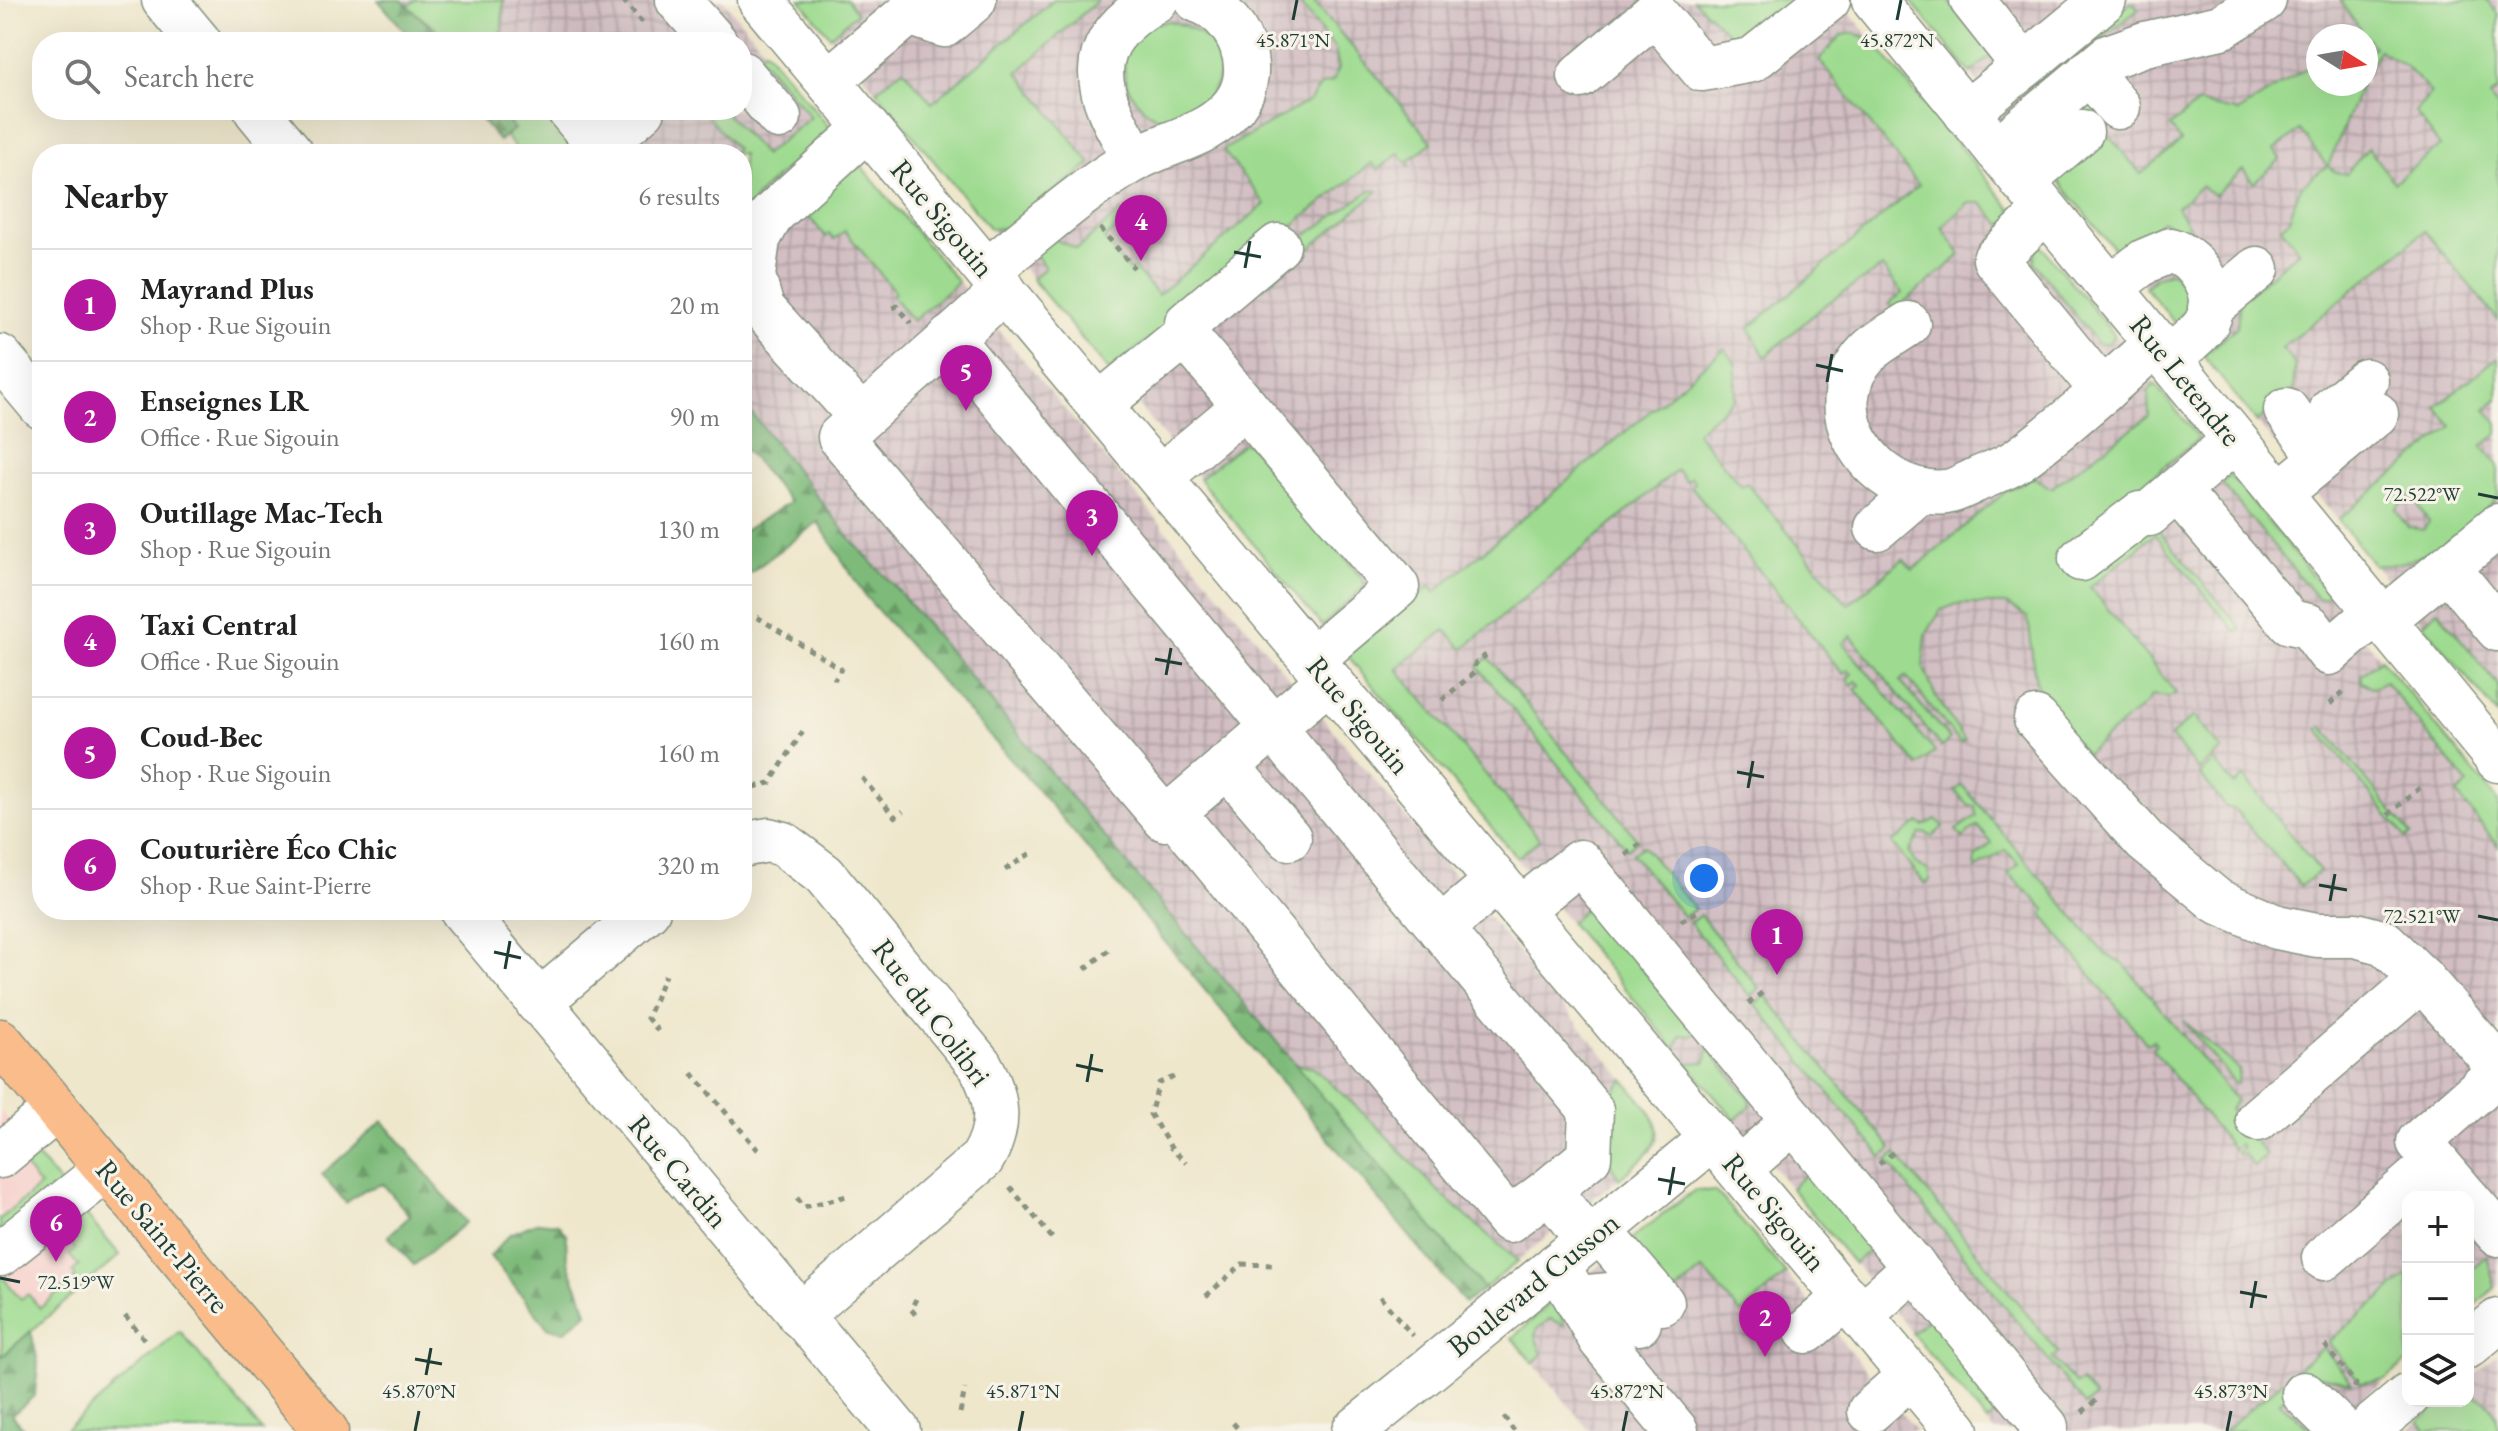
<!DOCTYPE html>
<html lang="en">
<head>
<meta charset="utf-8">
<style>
	:root { --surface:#fff; --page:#f2f2f2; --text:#222; --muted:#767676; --line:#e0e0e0; --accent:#b5179e }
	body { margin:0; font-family:"EB Garamond",serif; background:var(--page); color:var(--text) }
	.controls { position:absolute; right:24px; bottom:24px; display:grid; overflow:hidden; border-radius:16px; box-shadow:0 8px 32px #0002 }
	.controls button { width:72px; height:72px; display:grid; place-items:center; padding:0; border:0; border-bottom:2px solid var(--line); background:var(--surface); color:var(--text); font:40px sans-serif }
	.compass { position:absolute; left:2306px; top:24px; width:72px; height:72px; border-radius:50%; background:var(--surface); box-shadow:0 8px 32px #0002; rotate:101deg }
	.you { position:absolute; left:1704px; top:878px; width:28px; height:28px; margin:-20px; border:6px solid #fff; border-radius:50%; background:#1a73e8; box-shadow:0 0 0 12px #1a73e833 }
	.badge { display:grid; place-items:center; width:52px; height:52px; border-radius:50%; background:var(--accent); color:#fff; font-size:26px; font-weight:700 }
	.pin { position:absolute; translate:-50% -66px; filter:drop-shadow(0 2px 4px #0008) }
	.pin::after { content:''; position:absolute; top:42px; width:28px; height:24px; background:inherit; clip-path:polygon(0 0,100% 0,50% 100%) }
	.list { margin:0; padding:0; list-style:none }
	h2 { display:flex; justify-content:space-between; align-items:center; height:104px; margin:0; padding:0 32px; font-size:34px }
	h2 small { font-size:26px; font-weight:400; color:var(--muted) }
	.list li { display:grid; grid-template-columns:52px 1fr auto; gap:24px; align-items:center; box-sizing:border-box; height:112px; padding:0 32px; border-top:2px solid var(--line) }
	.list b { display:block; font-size:30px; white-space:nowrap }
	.list p { margin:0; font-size:26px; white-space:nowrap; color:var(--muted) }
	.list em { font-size:26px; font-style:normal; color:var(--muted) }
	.icon { flex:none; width:44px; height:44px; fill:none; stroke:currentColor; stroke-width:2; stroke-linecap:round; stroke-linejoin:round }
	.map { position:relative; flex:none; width:2498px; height:1431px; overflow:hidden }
	.search { position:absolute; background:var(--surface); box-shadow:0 8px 32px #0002; left:32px; top:32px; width:720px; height:88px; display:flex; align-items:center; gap:20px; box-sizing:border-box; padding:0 28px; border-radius:32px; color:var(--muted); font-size:30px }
	.panel { position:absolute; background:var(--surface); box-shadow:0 8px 32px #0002; left:32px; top:144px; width:720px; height:776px; border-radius:32px }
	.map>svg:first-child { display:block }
	.built { fill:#f7d0cc }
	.industrial { fill:url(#industrial-grid); fill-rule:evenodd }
	.grass { fill:#9edb90; stroke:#5e8c62; stroke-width:2; fill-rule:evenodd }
	.forest { fill:url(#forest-firs); stroke:#4e7c57; stroke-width:2 }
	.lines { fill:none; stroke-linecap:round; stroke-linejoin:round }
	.minor-casing { stroke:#879280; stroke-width:47 }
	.major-casing { stroke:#879280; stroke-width:47 }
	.path { stroke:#879280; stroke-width:5; stroke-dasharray:6 6; stroke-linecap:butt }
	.minor { stroke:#fff; stroke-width:44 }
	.major { stroke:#fabc8b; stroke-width:44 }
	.ticks { fill:none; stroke:#1f3d34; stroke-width:3 }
	.labels { text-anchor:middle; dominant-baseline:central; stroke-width:6; stroke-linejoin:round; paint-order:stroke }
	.street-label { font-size:30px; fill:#1f3d34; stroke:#f7f3e8 }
	.ticks-label { font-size:20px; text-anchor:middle; fill:#1f3d34; stroke:#f7f3e8; stroke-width:6; stroke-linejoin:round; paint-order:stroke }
</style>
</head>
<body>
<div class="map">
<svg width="2498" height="1431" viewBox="0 0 2498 1431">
	<defs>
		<pattern id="industrial-grid" width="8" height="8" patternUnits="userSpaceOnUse" patternTransform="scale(2)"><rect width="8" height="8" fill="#d2bec3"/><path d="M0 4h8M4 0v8" fill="none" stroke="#aa9c9f"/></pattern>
		<pattern id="forest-firs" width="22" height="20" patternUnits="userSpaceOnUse" patternTransform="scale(2)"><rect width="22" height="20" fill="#7ebb7a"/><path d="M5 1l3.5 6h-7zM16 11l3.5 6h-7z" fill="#679965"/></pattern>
	</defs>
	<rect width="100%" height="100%" fill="#f7f3e8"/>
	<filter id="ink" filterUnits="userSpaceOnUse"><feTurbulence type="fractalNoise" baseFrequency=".0125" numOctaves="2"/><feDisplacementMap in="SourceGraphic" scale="16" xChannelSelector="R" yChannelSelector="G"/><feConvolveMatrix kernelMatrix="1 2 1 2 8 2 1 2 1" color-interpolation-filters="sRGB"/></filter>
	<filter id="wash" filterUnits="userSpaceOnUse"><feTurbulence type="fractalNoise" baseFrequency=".006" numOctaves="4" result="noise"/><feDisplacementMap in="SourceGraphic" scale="32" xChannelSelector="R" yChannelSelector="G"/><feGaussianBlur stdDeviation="1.8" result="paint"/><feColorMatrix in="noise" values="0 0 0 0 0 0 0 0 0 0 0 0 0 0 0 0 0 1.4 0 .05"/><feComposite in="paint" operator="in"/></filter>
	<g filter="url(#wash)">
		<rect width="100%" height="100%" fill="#efe7cc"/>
		<!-- built -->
		<path class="built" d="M0 1111 120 1255 0 1358Z"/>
		<!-- industrial -->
		<g class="industrial">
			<path d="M392 0H723L1649 1109 1657 1124 1658 1139 1651 1152 1474 1296 742 420V154H520L484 110H742V42H427Z"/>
			<path d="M800 0H1839L2498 801V1286L2468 1311V1197H2408V1361L2324 1431H1994Z"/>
			<path d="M1910 0H2498V715L2323 502ZM2318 36H2366V84H2318Z"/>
			<path d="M1704 1189 1723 1199 1917 1431H1590L1512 1338 1683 1196Z"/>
			<path d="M2498 1355V1431H2407L2443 1401H2468V1380Z"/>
		</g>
		<!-- grass -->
		<g class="grass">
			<path d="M415 0H503L502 30 490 42H446L435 28 407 7Z"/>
			<path d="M800 0H847L857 13 830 36Z"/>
			<path d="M1054 0H1098L1018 72 1091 164 1006 228 990 229 876 91 903 69 932 103Z"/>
			<path d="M1297 0H1313L1432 142 1409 161 1410 167 1399 153 1378 170 1372 163 1109 371 1032 279 1045 268 1032 249 1048 236 1077 249 1121 211 1127 220 1104 239 1129 271 1134 268 1158 295 1265 204 1223 150 1309 101 1321 85 1333 81 1339 68 1335 49Z"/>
			<path d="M1693 0H1796L1746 35 1733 37Z"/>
			<path d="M1910 0H1947L1992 54 1990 57 1970 73Z"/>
			<path d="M2340 0H2486L2498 14V90L2490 97 2498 108V320L2425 231 2282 348 2295 365 2293 391 2257 422 2203 356 2237 327 2240 301 2299 251 2281 227 2288 221 2301 186 2327 166 2300 130 2274 150 2280 159 2254 183 2243 170 2214 195 2201 186 2177 207 2192 232 2186 234 2163 221 2119 255 2051 172 2049 134 2089 98 2106 117 2099 123 2141 174 2181 141 2170 126 2198 103 2238 112 2318 61V84H2361L2328 166 2335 172 2346 174 2368 148 2394 182 2440 146 2415 112 2431 93 2408 68 2379 50 2366 75V54L2374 47 2366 36H2353L2361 30Z"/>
			<path d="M2132 2 2139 9 2041 87 2029 90Z"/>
			<path d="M1169 21C1273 47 1190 154 1143 108 1120 85 1123 70 1127 40L1147 25Z"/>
			<path d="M1854 33 1871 39 2017 216 2004 227 1981 203H1968L1942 227 1961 255 1896 309 1889 304 1903 293 1882 267 1826 304 1765 357 1749 328 1919 185 1819 60 1841 35Z"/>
			<path d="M765 50 830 128 760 193 742 216V154H731L736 149 702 110H723L764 155 811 117 758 55Z"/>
			<path d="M499 110H542L580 154H520L505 135 514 129Z"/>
			<path d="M862 167 958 282 913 321 892 296 895 292 845 231 834 240 829 234 826 237 802 209 845 173Z"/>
			<path d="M1372 189 1378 191 1263 288 1256 280 1298 241Z"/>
			<path d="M2037 241 2114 334 2109 344H2098L2034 262Z"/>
			<path d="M2172 272 2194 301 2175 323 2145 287 2156 277Z"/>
			<path d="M1725 348 1736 366 1734 399 1696 432 1741 486 1747 483 1848 605 1903 559 1913 570 2006 491 2033 477 2051 488 2149 416 2148 391 2155 384 2199 438 2062 550 2154 525 2241 628 2236 632 2155 534 2090 587 2176 693 2170 697 2151 695 2148 702 2086 754C2067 733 2043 709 2036 680 2030 659 2033 638 2027 617L2006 604H1957L1941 610 1926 635 1923 666 1935 695 1965 741 1960 743 1906 676 1900 681 1950 739 1941 747 1851 636 1843 643 1935 752 1918 766 1855 689 1860 685 1856 681 1852 685 1847 679 1852 674 1848 670 1843 674 1691 486 1694 482 1691 477 1686 481 1677 470 1463 649 1445 630 1397 669 1540 839 1517 858 1347 655 1430 586 1435 592Z"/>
			<path d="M2498 357V399L2486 409 2498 424V434L2482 446 2498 465V497C2468 530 2420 569 2374 565L2338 520 2452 426 2436 407ZM2406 495 2412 497 2429 522 2423 530 2408 527 2396 510Z"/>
			<path d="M1243 443 1249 444 1362 578 1365 586 1322 626 1199 479Z"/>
			<path d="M2230 475 2328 594 2324 599 2317 598 2222 484Z"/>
			<path d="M2437 610 2498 685V715L2423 624Z"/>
			<path d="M1488 657 1638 840 1627 849 1478 667Z"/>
			<path d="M2381 659 2498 801V846L2457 794 2468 784 2385 681 2373 688 2361 682V675Z"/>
			<path d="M2194 716 2222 750 2198 770 2171 736Z"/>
			<path d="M2322 726 2411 834 2406 838 2318 729Z"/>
			<path d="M2214 761 2234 785 2244 777 2320 871 2301 886 2235 810 2226 807 2200 774Z"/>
			<path d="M1962 785 2106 955 2122 962 2236 1100 2230 1110 2266 1155 2254 1167 2244 1154 2240 1156 2237 1152 2242 1148 2240 1144 2233 1149 2152 1049 2156 1045 2153 1040 2147 1044 2042 915 2046 910 2008 873 2019 864 2005 850 1976 869 1975 858 1992 843 1977 826 1962 838 1956 830 1976 816 1975 806H1969L1955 791Z"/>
			<path d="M1936 819 1944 826 1932 837 1927 833 1920 834 1909 852 1915 863 1929 871V880L1925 884 1892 843 1919 822 1923 826Z"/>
			<path d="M1643 846 1695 909 1684 917 1632 854Z"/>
			<path d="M1586 908 1592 910 1696 1033 1691 1036 1681 1035 1675 1049 1570 923Z"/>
			<path d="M1700 915 1759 988 1750 996 1690 923Z"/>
			<path d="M1765 995 1892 1149 1882 1157 1755 1004Z"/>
			<path d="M2184 1021 2239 1070 2238 1082 2235 1084Z"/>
			<path d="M1708 1048 1750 1099 1751 1105 1735 1120 1687 1063 1706 1062Z"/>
			<path d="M1295 1064 1314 1068 1379 1128 1443 1196 1518 1261 1484 1289Z"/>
			<path d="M1624 1080C1667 1130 1672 1135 1619 1179L1606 1156 1604 1103Z"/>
			<path d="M35 1154 63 1187 0 1236V1219L40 1186 25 1168Z"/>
			<path d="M1896 1154 2059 1353 2052 1358 2076 1384 2081 1381 2095 1397 2085 1405 1887 1161Z"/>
			<path d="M1805 1175H1811L1871 1248 1854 1264 1791 1188Z"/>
			<path d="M1695 1190 1715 1192 1723 1199 1786 1274 1741 1314 1703 1269 1670 1297 1631 1239Z"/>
			<path d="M80 1208 120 1255 2 1356 0 1274 21 1299 28 1294 40 1308 76 1277 72 1272 79 1266 69 1255 75 1249 59 1227Z"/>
			<path d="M2487 1256 2495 1288 2468 1311V1272Z"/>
			<path d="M2408 1275V1361L2386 1379 2361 1383 2328 1342Z"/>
			<path d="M1554 1300 1565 1326 1550 1319 1537 1329 1535 1336 1542 1354 1533 1363 1512 1338Z"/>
			<path d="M1927 1320 1933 1321 2003 1406 1987 1422 1912 1333Z"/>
			<path d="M180 1331 262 1431H64Z"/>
			<path d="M2323 1347 2352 1383 2312 1374 2279 1402 2313 1431H2224Z"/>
			<path d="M2468 1394C2489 1399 2498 1410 2498 1431H2427L2419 1421 2443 1401H2468Z"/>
		</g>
		<!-- forest -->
		<g class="forest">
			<path d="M378 0H402L446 42H414Z"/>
			<path d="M473 110H499L514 129 499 141Z"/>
			<path d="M742 401 852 541 895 587 1484 1289 1465 1303 1052 806 865 596 818 522 742 579V532L790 502 742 446Z"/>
			<path d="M383 1121 466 1222 414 1265 388 1236 410 1216 383 1184 364 1190 346 1203 322 1174Z"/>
			<path d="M538 1222 558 1224 567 1236C563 1269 579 1282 587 1313L564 1332 547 1327 490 1256 510 1234Z"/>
			<path d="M31 1331 38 1363 35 1395 12 1415 26 1431H0V1354L3 1356Z"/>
		</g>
	</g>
	<g filter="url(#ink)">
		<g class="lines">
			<defs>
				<g id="minor">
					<path d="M164 0 199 42"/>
					<path d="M678 0 715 42"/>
					<path d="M760 0 1957 1431"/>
					<path d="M1874 0 2498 760"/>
					<path d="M2024 66 2104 0"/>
					<path d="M2089 72 2118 107"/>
					<path d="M742 74 779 117"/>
					<path d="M1580 76 1655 13 1702 69 1752 60 1828 0"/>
					<path d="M828 81 909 13 944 25 974 0"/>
					<path d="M256 110 292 154"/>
					<path d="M569 110 600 147 643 110"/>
					<path d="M1966 113 2024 66 1972 0"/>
					<path d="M1997 150 2108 57 2145 44 2221 27 2264 0"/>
					<path d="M1136 159C1094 92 1078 45 1156 0"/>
					<path d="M2022 181 2081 132"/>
					<path d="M2046 210 1995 259 2088 373 2103 391 2156 343"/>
					<path d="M987 271C1034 234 1081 190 1134 160 1167 141 1209 137 1234 105 1262 70 1238 13 1197 0"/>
					<path d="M2110 288 2145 261 2171 250C2198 258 2223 298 2205 325 2196 338 2180 348 2168 359"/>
					<path d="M1004 291 840 437 1165 819 1329 680"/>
					<path d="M2210 308 2257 269"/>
					<path d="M1908 324C1896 333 1879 341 1868 352 1812 410 1875 499 1946 492 1955 491 1965 485 1974 481 1988 474 2005 469 2018 460 2048 439 2075 414 2103 391"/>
					<path d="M1185 335 1187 323 1278 246"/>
					<path d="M950 338 1591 1110 1589 1157 1549 1190 1587 1239"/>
					<path d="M0 357 42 407"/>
					<path d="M1099 405 1185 335 1245 406"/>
					<path d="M2286 410 2322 458"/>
					<path d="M861 417 762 308 753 276 758 239 772 214 867 128"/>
					<path d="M2327 454 2332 409 2366 381"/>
					<path d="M1160 477 1245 406 1390 578 1397 587 1312 659"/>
					<path d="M2177 490 2290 622 2309 626 2329 653 2376 612"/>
					<path d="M2279 494 2376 414"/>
					<path d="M1877 528 1919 492"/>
					<path d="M2081 559 2140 514H2149L2235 440"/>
					<path d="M2448 568 2498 629"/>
					<path d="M2383 620 2498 526"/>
					<path d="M2036 719 2145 841 2217 901 2277 927 2317 935H2356L2385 943 2422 979"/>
					<path d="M1227 766 1289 838"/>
					<path d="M1173 812 1509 1220 1549 1190"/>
					<path d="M742 845 768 840 783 844 824 875 980 1065C998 1097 1002 1126 982 1159L800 1316"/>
					<path d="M1521 909 1580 862 2046 1427 2041 1431"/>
					<path d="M462 910 898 1431"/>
					<path d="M1440 929 1497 881"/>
					<path d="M538 1003 648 910"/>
					<path d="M2258 1119 2422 979 2498 1066"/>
					<path d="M0 1156 57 1109"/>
					<path d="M1739 1169 1794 1121"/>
					<path d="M2466 1197 2419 1142 2498 1073"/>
					<path d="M2468 1199 2498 1234"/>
					<path d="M1599 1230 1662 1303"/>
					<path d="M0 1254 107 1169"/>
					<path d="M2324 1258 2436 1162"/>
					<path d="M1557 1265 1601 1340 1676 1431"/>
					<path d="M1578 1298 1610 1295 1639 1323"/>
					<path d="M1861 1315 1915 1267"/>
					<path d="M1807 1331 1846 1297"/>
					<path d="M2468 1346 2498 1321"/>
					<path d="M2304 1394 2342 1431"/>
					<path d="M1870 1411 1911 1375"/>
					<path d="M1354 1431 1713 1138"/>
					<path d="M2366 1431 2408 1396"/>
				</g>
				<path id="major" d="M0 1041 326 1431"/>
			</defs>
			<!-- minor casing -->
			<use href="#minor" class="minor-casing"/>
			<!-- major casing -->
			<use href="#major" class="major-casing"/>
			<!-- path -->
			<g class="path">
				<path d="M623 0 646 27"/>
				<path d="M1100 228 1134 268"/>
				<path d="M893 308 897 306 911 323"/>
				<path d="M757 617 841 669 834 680"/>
				<path d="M1442 700 1474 673 1475 664 1486 655"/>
				<path d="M2330 704 2344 691"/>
				<path d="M862 778 895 817 903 811"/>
				<path d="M742 790 770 783 803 731"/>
				<path d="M2388 815 2422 786"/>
				<path d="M1626 855 1641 843"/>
				<path d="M1005 870 1031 853"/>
				<path d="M1681 921 1697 912"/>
				<path d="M1085 969 1110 949"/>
				<path d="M1748 1004 1763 992"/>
				<path d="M658 1031 647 1018 665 975"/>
				<path d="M692 1073 758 1150"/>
				<path d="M1174 1077 1159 1083 1150 1114 1171 1148 1186 1163"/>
				<path d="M1879 1164 1894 1152"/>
				<path d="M1010 1187 1053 1239"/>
				<path d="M797 1198 804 1207 847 1196"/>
				<path d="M1206 1296 1242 1264 1272 1265"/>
				<path d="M1380 1297 1413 1336"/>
				<path d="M916 1299 911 1309 919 1319"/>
				<path d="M125 1316 144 1339"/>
				<path d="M2325 1345 2356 1384 2354 1389"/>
				<path d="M2082 1412 2097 1400"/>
				<path d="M960 1413 965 1389"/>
				<path d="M1504 1417 1514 1431"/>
				<path d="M1233 1423 1240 1431"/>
			</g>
			<!-- minor -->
			<use href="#minor" class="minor"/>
			<!-- major -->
			<use href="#major" class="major"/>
		</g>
	</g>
	<!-- ticks -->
	<path class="ticks" d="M1293 20 1297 0M1897 20 1901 0M1234 252 1261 257M1245 268 1250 241M1816 365 1843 371M1827 382 1832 354M2478 494 2498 498M1155 659 1182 664M1166 675 1171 648M1737 772 1764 777M1748 788 1753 761M2319 885 2347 890M2330 901 2335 874M2478 916 2498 920M494 952 521 958M505 969 510 941M1076 1065 1103 1071M1087 1082 1092 1054M1658 1179 1685 1184M1669 1195 1674 1167M0 1278 20 1282M2240 1292 2267 1297M2251 1308 2256 1281M415 1359 442 1364M426 1375 431 1348M415 1431 419 1411M1019 1431 1023 1411M1623 1431 1627 1411M2227 1431 2231 1411"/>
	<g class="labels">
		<!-- street labels -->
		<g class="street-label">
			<text transform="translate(943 218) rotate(50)">Rue Sigouin</text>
			<text transform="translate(2186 380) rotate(51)">Rue Letendre</text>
			<text transform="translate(1359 715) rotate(50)">Rue Sigouin</text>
			<text transform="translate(932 1012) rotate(53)">Rue du Colibri</text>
			<text transform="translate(679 1171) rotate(50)">Rue Cardin</text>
			<text transform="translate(1775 1212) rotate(50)">Rue Sigouin</text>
			<text transform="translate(163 1236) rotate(50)">Rue Saint-Pierre</text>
			<text transform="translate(1533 1284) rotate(-39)">Boulevard Cusson</text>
		</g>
	</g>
	<g class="ticks-label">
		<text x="1293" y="47">45.871°N</text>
		<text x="1897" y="47">45.872°N</text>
		<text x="2422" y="501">72.522°W</text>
		<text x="2422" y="923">72.521°W</text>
		<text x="76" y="1289">72.519°W</text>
		<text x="419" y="1398">45.870°N</text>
		<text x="1023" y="1398">45.871°N</text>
		<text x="1627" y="1398">45.872°N</text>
		<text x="2231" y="1398">45.873°N</text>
	</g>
</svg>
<div class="controls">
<button>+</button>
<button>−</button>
<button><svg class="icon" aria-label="layers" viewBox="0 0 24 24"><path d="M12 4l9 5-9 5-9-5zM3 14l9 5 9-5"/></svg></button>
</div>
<svg class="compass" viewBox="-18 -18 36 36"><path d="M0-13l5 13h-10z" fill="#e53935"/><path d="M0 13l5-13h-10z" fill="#767676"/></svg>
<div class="you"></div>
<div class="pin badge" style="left:1777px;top:975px">1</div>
<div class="pin badge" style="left:1765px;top:1357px">2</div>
<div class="pin badge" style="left:1092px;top:556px">3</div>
<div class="pin badge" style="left:1141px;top:261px">4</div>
<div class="pin badge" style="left:966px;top:411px">5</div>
<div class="pin badge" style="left:56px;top:1262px">6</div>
<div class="search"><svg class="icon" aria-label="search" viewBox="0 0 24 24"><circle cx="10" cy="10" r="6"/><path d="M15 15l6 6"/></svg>Search here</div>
<section class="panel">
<h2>Nearby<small>6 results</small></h2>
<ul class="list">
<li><span class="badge">1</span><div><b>Mayrand Plus</b><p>Shop · Rue Sigouin</p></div><em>20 m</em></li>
<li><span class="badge">2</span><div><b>Enseignes LR</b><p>Office · Rue Sigouin</p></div><em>90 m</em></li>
<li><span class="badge">3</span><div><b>Outillage Mac-Tech</b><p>Shop · Rue Sigouin</p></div><em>130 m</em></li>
<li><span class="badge">4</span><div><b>Taxi Central</b><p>Office · Rue Sigouin</p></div><em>160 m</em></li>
<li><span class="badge">5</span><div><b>Coud-Bec</b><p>Shop · Rue Sigouin</p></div><em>160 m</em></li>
<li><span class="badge">6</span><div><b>Couturière Éco Chic</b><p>Shop · Rue Saint-Pierre</p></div><em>320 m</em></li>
</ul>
</section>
</div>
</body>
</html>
